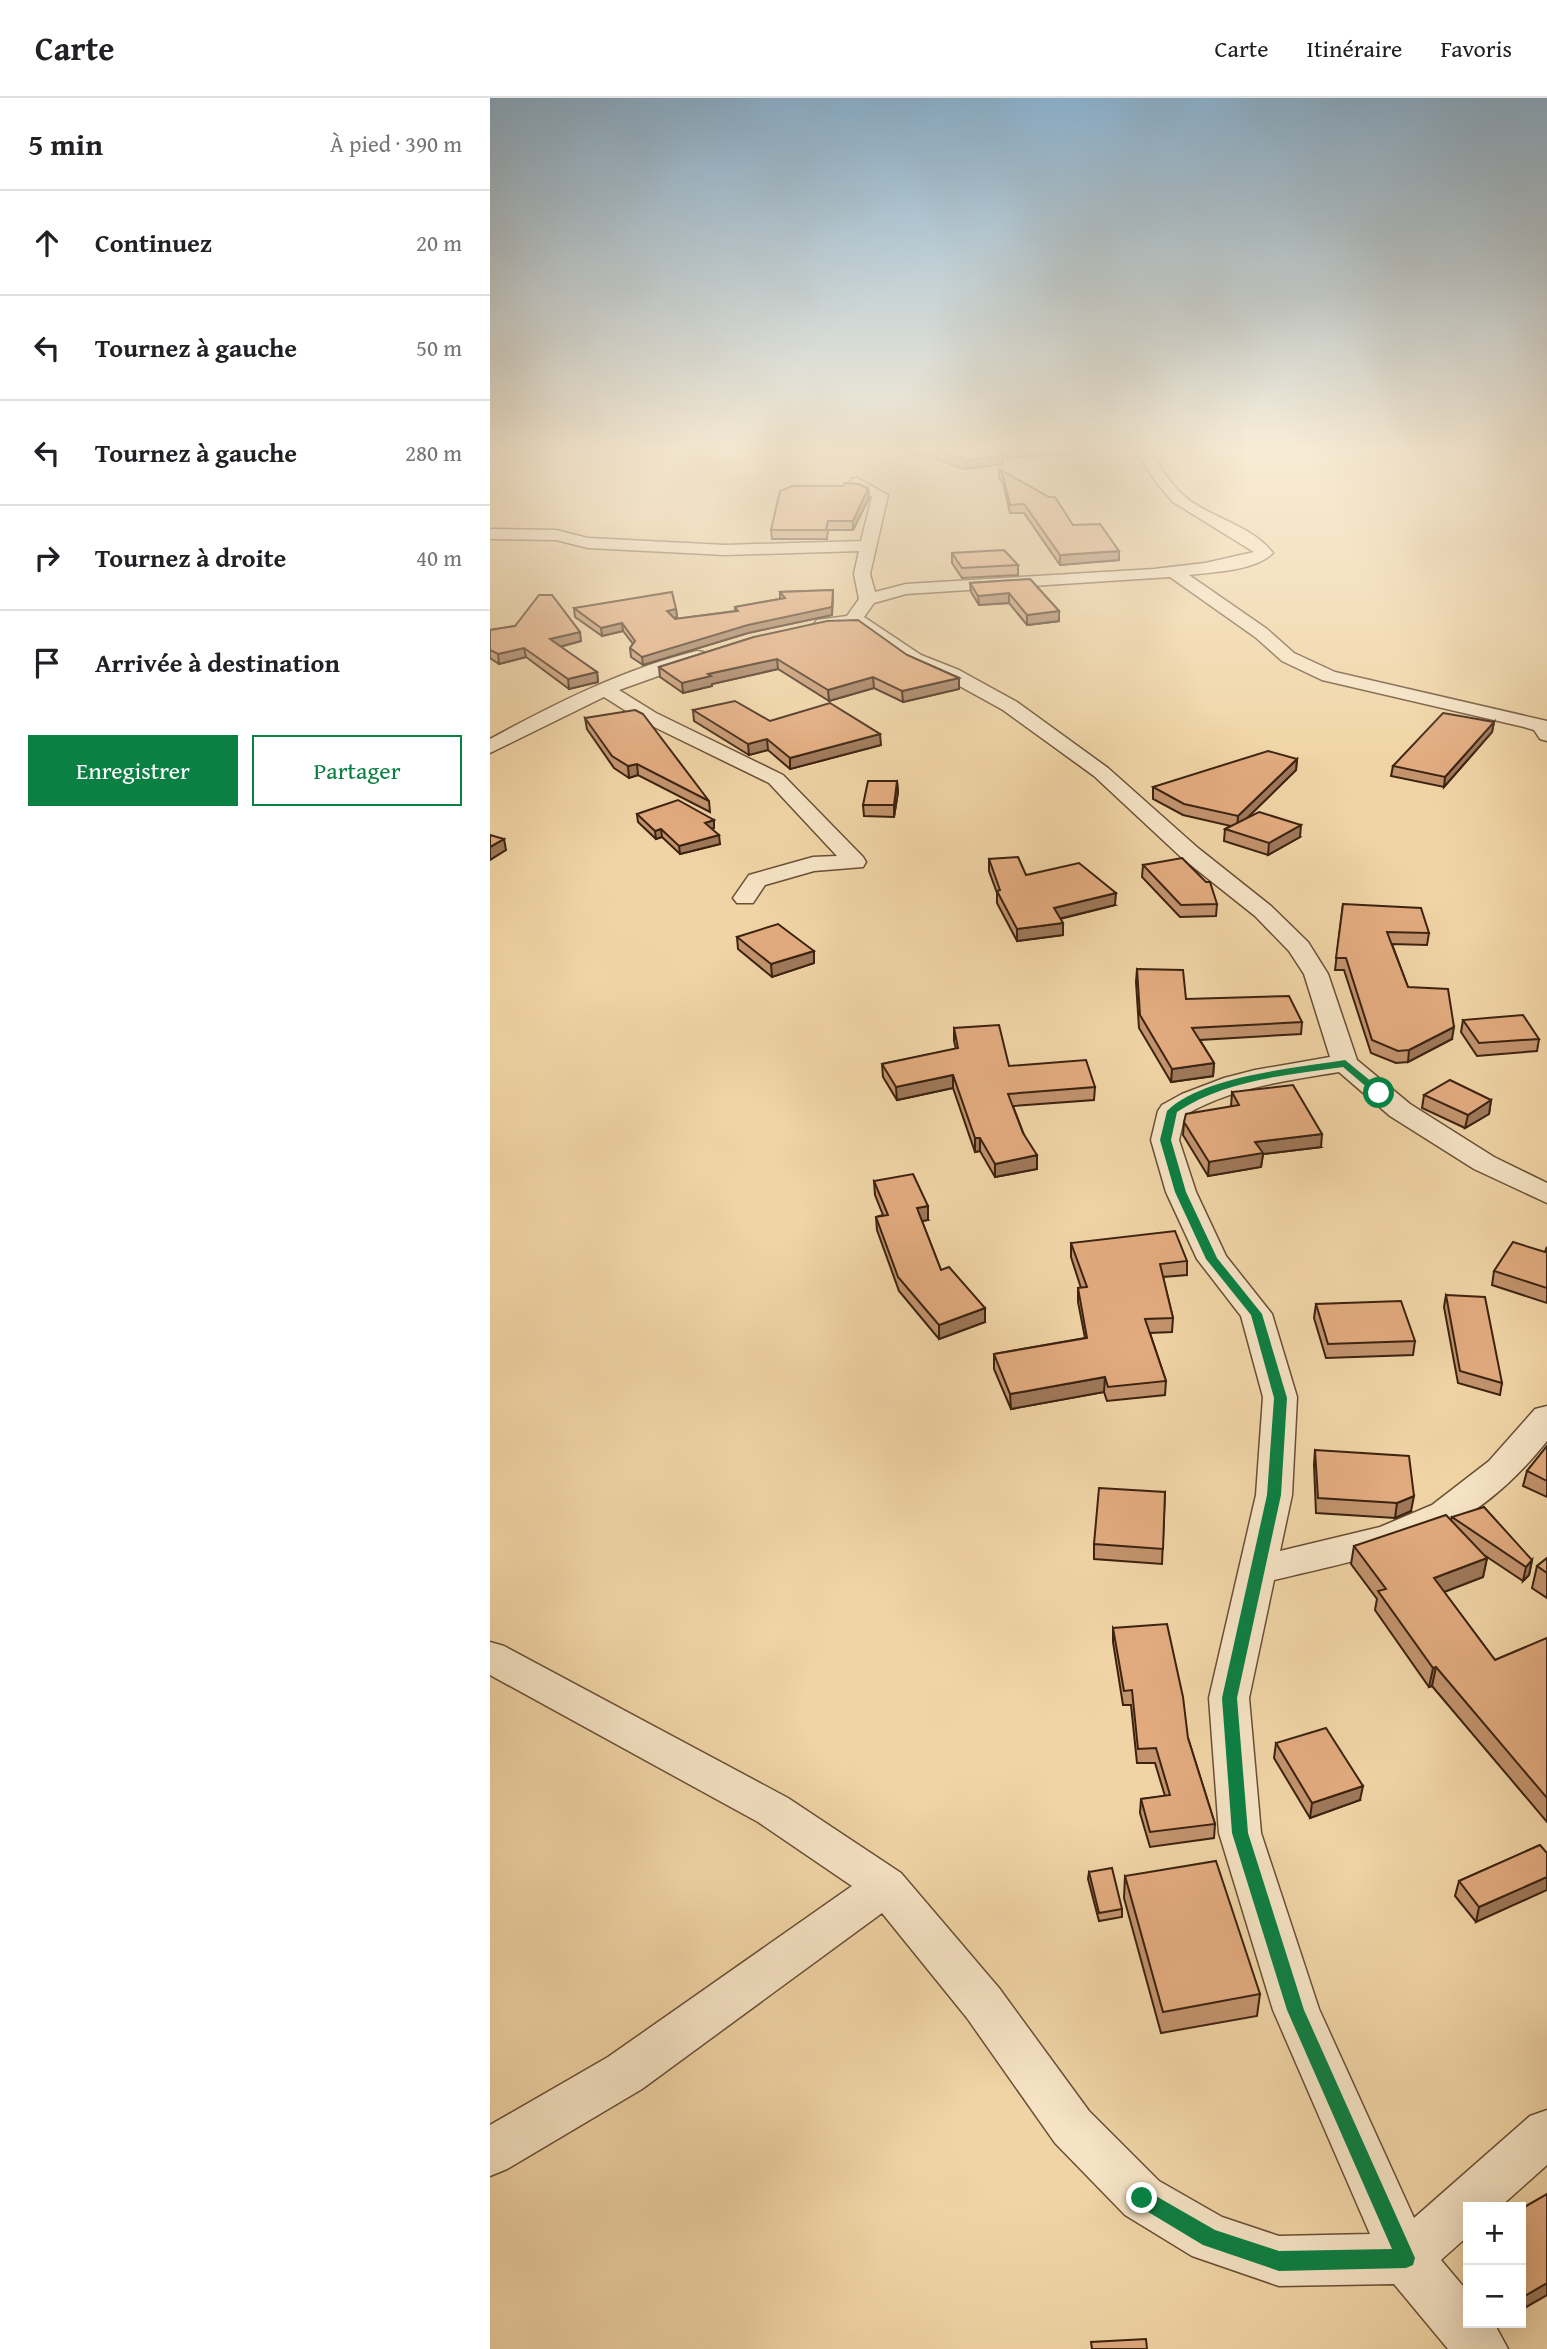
<!DOCTYPE html>
<html lang="fr">
<head>
<meta charset="utf-8">
<style>
	:root { --surface:#fff; --page:#f6f6f6; --text:#202124; --muted:#757577; --line:#e0e0e0; --accent:#0b8043 }
	body { margin:0; font-family:"Gentium Book Plus",serif; background:var(--page); color:var(--text) }
	.controls { position:absolute; right:21px; bottom:21px; display:grid; overflow:hidden; border-radius:0px; box-shadow:0 7px 28px #0002 }
	.controls button { width:63px; height:63px; display:grid; place-items:center; padding:0; border:0; border-bottom:2px solid var(--line); background:var(--surface); color:var(--text); font:35px sans-serif }
	.stop { position:absolute; width:21px; height:21px; margin:-16px; border:5px solid #0b8043; border-radius:50%; background:#fff }
	.stop.end { background:#0b8043; border-color:#fff; box-shadow:0 2px 7px #0008 }
	.list { margin:0; padding:0; list-style:none }
	h2 { display:flex; justify-content:space-between; align-items:center; height:91px; margin:0; padding:0 28px; font-size:30px }
	h2 small { font-size:23px; font-weight:400; color:var(--muted) }
	.list li { display:grid; grid-template-columns:46px 1fr auto; gap:21px; align-items:center; box-sizing:border-box; height:105px; padding:0 28px; border-top:2px solid var(--line) }
	.list b { display:block; font-size:26px; white-space:nowrap }
	.list em { font-size:23px; font-style:normal; color:var(--muted) }
	.actions { display:flex; gap:14px; padding:21px 28px }
	.actions a { flex:1; padding:16px 0; border:2px solid var(--accent); border-radius:0px; text-align:center; font-size:24px; color:var(--accent) }
	.actions .main { background:var(--accent); color:#fff }
	.icon { flex:none; width:38px; height:38px; fill:none; stroke:currentColor; stroke-width:2; stroke-linecap:round; stroke-linejoin:round }
	.map { position:relative; flex:none; width:1057px; height:2251px; overflow:hidden }
	header { display:flex; align-items:center; gap:42px; box-sizing:border-box; height:98px; padding:0 35px; background:var(--surface); border-bottom:2px solid var(--line) }
	header strong { font-size:33px }
	nav { display:flex; gap:38px; margin-inline-start:auto; font-size:24px }
	main { display:flex }
	aside { flex:1; background:var(--surface) }
	.map>svg:first-child { display:block }
	.lines { fill:none; stroke-linecap:round; stroke-linejoin:round }
	.minor-casing { stroke:#694f35; stroke-width:3 }
	.minor { fill:#f5e3c4; fill-rule:evenodd }
	.wall { fill:#c2936d; stroke:#3c2310; stroke-width:2 }
	.shaded-wall { fill:#9e7859; stroke:#3c2310; stroke-width:2 }
	.building { fill:#e2ab7f; stroke:#3c2310; stroke-width:2 }
	.route { fill:#0b8043 }
</style>
</head>
<body>
<header>
<strong>Carte</strong>
<nav><a>Carte</a><a>Itinéraire</a><a>Favoris</a></nav>
</header>
<main>
<aside>
<h2>5 min<small>À pied · 390 m</small></h2>
<ul class="list">
<li><svg class="icon" aria-label="ahead" viewBox="0 0 24 24"><path d="M12 20V5M6 11l6-6 6 6"/></svg><div><b>Continuez</b></div><em>20 m</em></li>
<li><svg class="icon" aria-label="left" viewBox="0 0 24 24"><path d="M17 20v-9H6M10 6l-5 5 5 5"/></svg><div><b>Tournez à gauche</b></div><em>50 m</em></li>
<li><svg class="icon" aria-label="left" viewBox="0 0 24 24"><path d="M17 20v-9H6M10 6l-5 5 5 5"/></svg><div><b>Tournez à gauche</b></div><em>280 m</em></li>
<li><svg class="icon" aria-label="right" viewBox="0 0 24 24"><path d="M7 20v-9h11M14 6l5 5-5 5"/></svg><div><b>Tournez à droite</b></div><em>40 m</em></li>
<li><svg class="icon" aria-label="arrive" viewBox="0 0 24 24"><path d="M6 21V4h12l-3 4 3 4H6"/></svg><div><b>Arrivée à destination</b></div></li>
</ul>
<div class="actions"><a class="main">Enregistrer</a><a>Partager</a></div>
</aside>
<div class="map">
<svg width="1057" height="2251" viewBox="0 0 1057 2251">
	<rect width="100%" height="100%" fill="#f0d4a5"/>
	<filter id="stains"><feTurbulence type="fractalNoise" baseFrequency=".00286" numOctaves="4"/><feColorMatrix values="0 0 0 0 .2 0 0 0 0 .09 0 0 0 0 .02 0 0 0 .5 -.17"/></filter>
	<radialGradient id="worn" r=".72"><stop offset=".6" stop-color="#630" stop-opacity="0"/><stop offset="1" stop-color="#630" stop-opacity=".3"/></radialGradient>
	<g class="lines">
		<defs>
			<g id="minor">
				<path d="M644 349H658C669 368 681 388 699 402 725 421 762 428 783 455 765 473 723 474 699 477L777 531 804 555 845 574 1057 623V643L1050 641 1044 632 1034 629 832 582 792 563 765 539 680 479 416 496 384 505 374 519 431 557 469 572 527 604 618 670 708 750 781 808 818 844 838 876 867 962 920 1006 1004 1059 1057 1085V1105L984 1071 900 1018 849 974C795 983 743 989 695 1017L689 1042 706 1094 736 1158 782 1216 807 1299 802 1397 790 1453 890 1429 942 1407 999 1363 1045 1311 1057 1308V1343C977 1443 902 1454 784 1482L759 1600 771 1735 829 1911 924 2120 1040 2018 1057 2012V2067L1010 2109H978V2138L951 2162 978 2194V2225H1004L1018 2251H958L904 2186 789 2188 702 2158 635 2117 565 2045 477 1920 392 1815 152 1991 17 2071 0 2078V2027L118 1959 362 1788 268 1724 0 1577V1544L14 1548 298 1700 411 1775 509 1890 599 2013 669 2083 732 2119 789 2138 880 2136 783 1912 729 1735 719 1600 766 1397 773 1299 751 1218 707 1161 676 1094 661 1042 668 1013 672 1007 692 996 734 980 765 972 840 959 814 876 799 853 765 818 692 760 604 678 513 612 455 580 419 565 369 529 327 530 324 526 327 522 357 518 369 501 364 476 369 453 235 457 98 450 66 442 0 441V431L66 432 98 440 235 447 371 443 382 399 362 387 360 384 362 381 367 380 398 397 380 476 385 494 416 486 664 471 715 465 764 454 683 404 665 383Z"/>
				<path d="M207 553 213 554 216 558 213 562 129 592 166 615 293 677 373 759 376 764 373 769 324 773 275 787 263 805H247L243 800 259 777 323 759 347 758 279 685 152 623 114 599 0 655V641C66 605 134 571 207 553Z"/>
			</g>
		</defs>
		<!-- minor casing -->
		<use href="#minor" class="minor-casing"/>
		<!-- minor -->
		<use href="#minor" class="minor"/>
	</g>
	<!-- wall -->
	<g class="wall">
		<path d="M388 349H416L389 350Z"/>
		<path d="M418 349H588V355L513 360V366L476 371 467 369 438 357 423 358Z"/>
		<path d="M509 371 583 427 629 453V462L570 467 534 415H520L513 385 509 380Z"/>
		<path d="M378 391 379 400 363 432H338L337 441H282L281 432Z"/>
		<path d="M462 455 528 467V477L472 480 462 465Z"/>
		<path d="M540 481 569 513V523L537 527 519 505 489 507 481 494 480 485Z"/>
		<path d="M343 492 342 517 258 535 153 567 141 559 140 550 143 546 133 533 112 538 85 519 84 510 186 511 187 519 184 520 185 521 245 513V509L290 501V494Z"/>
		<path d="M25 528 91 543 70 549 107 574 108 584 79 591 36 559 9 566 0 560V532Z"/>
		<path d="M264 539 417 557 469 580V591L413 604 384 590 339 603 288 571 222 586V588L193 595 170 579 169 569Z"/>
		<path d="M203 612 391 647 300 671 278 652 259 657 204 623Z"/>
		<path d="M95 620 219 703 220 714 148 677 139 680 124 670 97 631Z"/>
		<path d="M1004 624 1002 634 954 689 901 678 903 668Z"/>
		<path d="M807 661 806 672 757 720 810 739 778 757 734 743 735 731 741 728 693 717 663 701V689Z"/>
		<path d="M407 683 408 694 404 719 374 718 373 707Z"/>
		<path d="M147 716 224 722V730L222 731 230 746 190 756 172 739 166 741 148 724Z"/>
		<path d="M499 761 536 777 625 807 570 821 573 837 527 843 507 805V795L499 773Z"/>
		<path d="M653 767 727 806 726 818 690 819 652 779Z"/>
		<path d="M853 806 939 835 937 847 902 846 918 889 962 941 918 964 906 965 881 955 854 872H845Z"/>
		<path d="M247 839 324 853V865L282 879 248 851Z"/>
		<path d="M647 871 696 901 812 924 811 936 710 942 724 965 723 978 681 984 649 930 646 884Z"/>
		<path d="M973 922 1049 941 1047 953 987 958 971 934Z"/>
		<path d="M464 930 519 968 605 989 604 1002 523 1008 547 1071 505 1079 490 1053 485 1054 463 990 407 1002 393 979 392 966 466 951 464 943Z"/>
		<path d="M742 994 831 1049 773 1056 771 1069 718 1078 693 1037 694 1024 741 1009Z"/>
		<path d="M934 997 1001 1002 999 1016 975 1030 932 1010Z"/>
		<path d="M384 1083 438 1122 432 1123 451 1172 495 1224 449 1241 409 1193 387 1132 386 1119 393 1117 385 1097Z"/>
		<path d="M581 1145 697 1163V1177L673 1179 683 1220 682 1234 660 1235 676 1283 675 1297 617 1303 614 1294 521 1311 504 1271V1256L595 1240 588 1204V1190H591L581 1159Z"/>
		<path d="M1057 1149V1205L1002 1187 1004 1173 1055 1154Z"/>
		<path d="M956 1197 1012 1285 1010 1297 968 1285 954 1209Z"/>
		<path d="M826 1206 925 1243 923 1257 836 1260 824 1220Z"/>
		<path d="M1057 1348V1399L1033 1388 1037 1373Z"/>
		<path d="M825 1352 921 1413 905 1420 826 1415 824 1367Z"/>
		<path d="M675 1394 672 1466 604 1461V1446Z"/>
		<path d="M962 1419 1042 1462 1039 1477 1033 1483 994 1457 997 1460 993 1479 954 1494 1005 1562 1057 1540V1724L942 1588 939 1589 885 1512 887 1501 861 1466 864 1448 961 1422Z"/>
		<path d="M1057 1460V1500L1042 1490 1047 1468Z"/>
		<path d="M623 1530 698 1640 725 1726 724 1740 660 1749 650 1715 651 1701 675 1698 665 1665H647L641 1607H633L623 1544Z"/>
		<path d="M786 1645 870 1702 820 1720 784 1660Z"/>
		<path d="M1050 1747 986 1824 965 1798 969 1783Z"/>
		<path d="M599 1774 632 1811V1819L609 1823 598 1781Z"/>
		<path d="M635 1778 770 1896 767 1918 671 1935 634 1800Z"/>
	</g>
	<!-- shaded-wall -->
	<g class="shaded-wall">
		<path d="M551 349H588V355L513 360V366L476 371V363L505 352Z"/>
		<path d="M378 391 379 400 363 432V423Z"/>
		<path d="M629 453V462L570 467V457Z"/>
		<path d="M343 492 342 517 258 535 153 567 152 559Z"/>
		<path d="M519 495V505L489 507 488 498Z"/>
		<path d="M186 511 187 519 178 522 177 513Z"/>
		<path d="M569 513V523L537 527V517Z"/>
		<path d="M132 525 133 533 112 538 111 530Z"/>
		<path d="M90 534 91 543 61 551 60 541Z"/>
		<path d="M34 550 36 559 9 566 8 556Z"/>
		<path d="M287 561 288 571 222 586V588L193 595 192 585 218 576Z"/>
		<path d="M107 574 108 584 79 591 78 581Z"/>
		<path d="M383 579 384 590 339 603 338 592Z"/>
		<path d="M469 580V591L413 604 412 593Z"/>
		<path d="M1004 624 1002 634 954 689 955 679Z"/>
		<path d="M390 636 391 647 300 671V660Z"/>
		<path d="M277 641 278 652 259 657 258 646Z"/>
		<path d="M807 661 806 672 747 730 748 718Z"/>
		<path d="M147 666 148 677 139 680 138 668Z"/>
		<path d="M407 683 408 694 404 719V707Z"/>
		<path d="M224 722V730L216 733 215 725Z"/>
		<path d="M811 727 810 739 778 757 779 745Z"/>
		<path d="M171 731 172 739 166 741 165 733Z"/>
		<path d="M229 737 230 746 190 756 189 748Z"/>
		<path d="M14 741 16 752 0 762V749Z"/>
		<path d="M626 795 625 807 564 822V810Z"/>
		<path d="M573 825V837L527 843V831Z"/>
		<path d="M324 853V865L282 879 281 866Z"/>
		<path d="M964 929 962 941 918 964 919 952Z"/>
		<path d="M724 965 723 978 681 984 682 971Z"/>
		<path d="M463 977V990L407 1002 406 989Z"/>
		<path d="M1001 1002 999 1016 975 1030 978 1017Z"/>
		<path d="M832 1036 831 1049 773 1056 771 1069 718 1078 719 1064 765 1044Z"/>
		<path d="M485 1040H490V1053L485 1054Z"/>
		<path d="M547 1057V1071L505 1079V1066Z"/>
		<path d="M438 1108V1122L427 1124V1110Z"/>
		<path d="M495 1210V1224L449 1241V1227Z"/>
		<path d="M615 1279 614 1294 521 1311 520 1296Z"/>
		<path d="M924 1398 921 1413 905 1420 907 1405Z"/>
		<path d="M997 1460 993 1479 941 1499 944 1480Z"/>
		<path d="M1042 1462 1039 1477 1033 1483 1036 1469Z"/>
		<path d="M946 1569 942 1588 939 1589 943 1570Z"/>
		<path d="M873 1688 870 1702 820 1720 822 1705Z"/>
		<path d="M1057 1779V1792L986 1824 989 1809Z"/>
		<path d="M1057 2185V2197L1031 2212V2207L1033 2199Z"/>
	</g>
	<!-- building -->
	<g class="building">
		<path d="M440 349H551L505 352 513 357 476 363 467 361Z"/>
		<path d="M509 371 559 399H565L583 427 610 426 629 453 570 457 534 406 520 407 513 377Z"/>
		<path d="M355 385 369 386 378 391 363 423H338L336 432H281L290 393 302 388H353Z"/>
		<path d="M514 452 528 467 472 470 462 455Z"/>
		<path d="M540 481 569 513 537 517 519 495 488 498 480 485Z"/>
		<path d="M343 492 342 509 258 527 152 559 140 550 145 543 132 525 111 530 84 510 182 494 186 511 177 513 185 521 248 513 245 509 295 500 290 494Z"/>
		<path d="M49 497H62L90 534 60 541 107 574 78 581 34 550 8 556 0 552V532L25 528Z"/>
		<path d="M368 522 417 557 469 580 412 593 383 579 338 592 287 561 218 576 221 578 192 585 169 569 264 539 337 523Z"/>
		<path d="M245 603 280 623 340 605 390 636 300 660 277 641 258 646 203 612Z"/>
		<path d="M145 612 153 616 219 703 147 666 138 668 122 658 95 620Z"/>
		<path d="M953 615 1004 624 955 679 903 668Z"/>
		<path d="M778 653 807 661 748 718 694 706 663 689Z"/>
		<path d="M378 683H407L404 707H373Z"/>
		<path d="M188 702 224 722 215 725 229 737 189 748 171 731 165 733 147 716Z"/>
		<path d="M769 714 811 727 779 745 735 731Z"/>
		<path d="M0 737 14 741 0 749Z"/>
		<path d="M528 759 536 777 589 765 626 795 564 810 573 825 527 831 507 793 510 792 499 761Z"/>
		<path d="M692 760 716 784H720L727 806 691 807 653 767Z"/>
		<path d="M853 806 931 810 939 835 897 834 918 889 958 891 964 929 919 952 908 953 882 942 856 860H846Z"/>
		<path d="M288 826 324 853 281 866 247 839Z"/>
		<path d="M647 871 693 872 696 901 799 898 812 924 702 930 724 965 682 971 650 917Z"/>
		<path d="M1033 917 1049 941 989 945 973 922Z"/>
		<path d="M509 927 519 968 596 962 605 989 518 996 533 1035 547 1057 505 1066 490 1040H485L463 977 406 989 392 966 468 950 464 930Z"/>
		<path d="M960 982 1001 1002 978 1017 934 997Z"/>
		<path d="M803 987 832 1036 765 1044 773 1055 719 1064 694 1024 696 1016 749 1007 742 994Z"/>
		<path d="M423 1076 438 1108 427 1110 451 1172 459 1169 495 1210 449 1227 408 1179 386 1119 398 1117 384 1083Z"/>
		<path d="M685 1133 697 1163 670 1166 683 1220 655 1221 676 1283 618 1289 615 1279 520 1296 504 1256 597 1240 588 1190 597 1189 581 1145Z"/>
		<path d="M1023 1144 1055 1154 1057 1149V1190L1004 1173Z"/>
		<path d="M956 1197 995 1199 1012 1285 970 1273Z"/>
		<path d="M911 1203 925 1243 838 1246 826 1206Z"/>
		<path d="M1057 1348V1383L1037 1373Z"/>
		<path d="M825 1352 919 1358 924 1398 907 1405 828 1400Z"/>
		<path d="M609 1390 675 1394 673 1451 604 1446Z"/>
		<path d="M994 1409 1042 1462 1036 1469 962 1419Z"/>
		<path d="M956 1417 997 1460 944 1480 1005 1562 1057 1540V1700L946 1569 943 1570 888 1493 896 1491 864 1448Z"/>
		<path d="M1057 1460V1475L1047 1468Z"/>
		<path d="M677 1526 693 1599 698 1640 725 1726 660 1734 651 1701 680 1697 666 1650 648 1651 642 1592 634 1593 623 1530Z"/>
		<path d="M836 1630 873 1688 822 1705 786 1645Z"/>
		<path d="M1050 1747 1057 1755V1779L989 1809 969 1783Z"/>
		<path d="M726 1763 770 1896 673 1914 635 1778Z"/>
		<path d="M622 1770 632 1811 609 1815 599 1774Z"/>
		<path d="M1057 2096V2185L1033 2199 1031 2195V2111Z"/>
		<path d="M656 2241 657 2251H602L601 2244Z"/>
	</g>
	<!-- sky -->
	<linearGradient id="sky" x2="0" y2="1"><stop stop-color="#8bb4d3"/><stop offset="0.53" stop-color="#f8ecd6"/><stop offset="1" stop-color="#f8ecd6" stop-opacity="0"/></linearGradient>
	<rect width="1057" height="664" fill="url(#sky)"/>
	<!-- route -->
	<path class="route" d="M855 962 893 993V997H886L853 969C797 977 735 982 687 1014L681 1042 696 1094 727 1160 772 1216 797 1300 791 1397 747 1600 758 1735 814 1912 925 2160 923 2167 916 2170 789 2173 713 2147 645 2106 642 2100 645 2093 652 2090 725 2132 789 2153 902 2151 797 1912 742 1735 732 1600 777 1397 784 1300 761 1217 716 1161 685 1094 670 1042 677 1013C712 978 806 970 855 962Z"/>
	<rect width="100%" height="100%" filter="url(#stains)"/>
	<rect width="100%" height="100%" fill="url(#worn)"/>
</svg>
<div class="controls">
<button>+</button>
<button>−</button>
</div>
<div class="stop" style="left:889px;top:995px"></div>
<div class="stop end" style="left:652px;top:2100px"></div>
</div>
</main>
</body>
</html>
